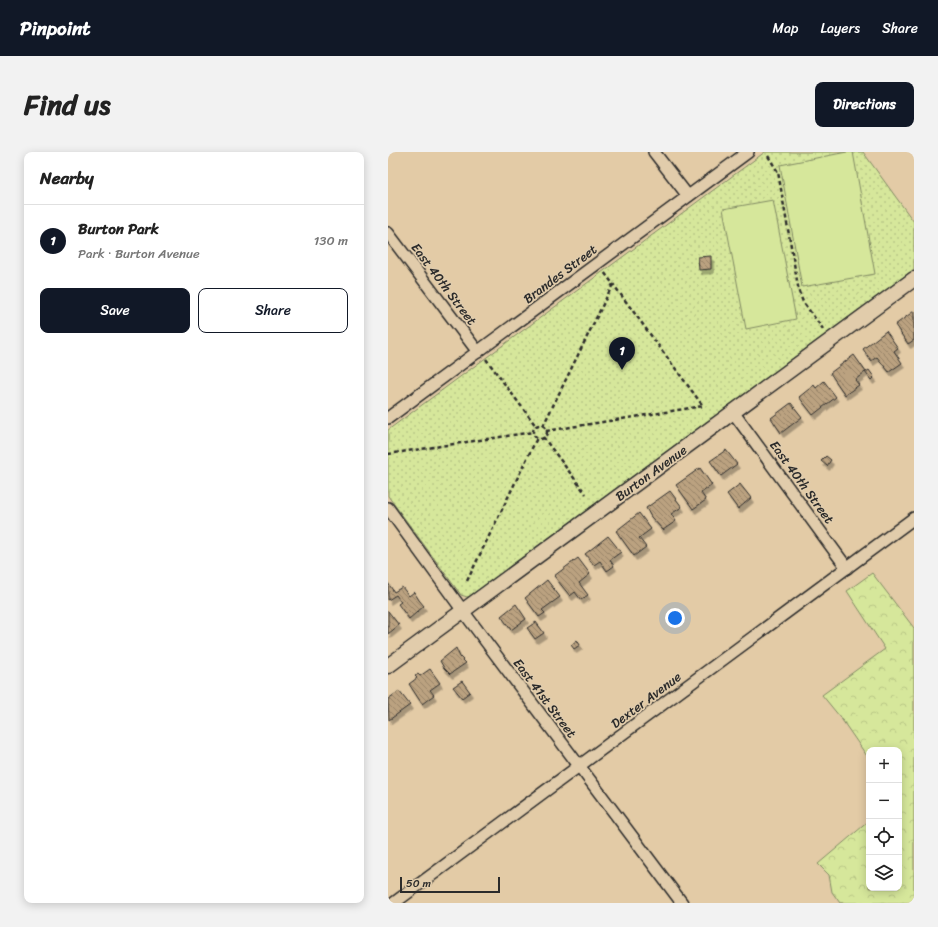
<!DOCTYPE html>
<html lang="en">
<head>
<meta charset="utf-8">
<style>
	:root { --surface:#fff; --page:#f2f2f2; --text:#222; --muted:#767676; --line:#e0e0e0; --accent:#111827 }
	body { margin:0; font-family:Sriracha,sans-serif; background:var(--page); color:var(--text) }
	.controls { position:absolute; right:12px; bottom:12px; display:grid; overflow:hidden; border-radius:8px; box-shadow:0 2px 10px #0003 }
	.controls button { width:36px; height:36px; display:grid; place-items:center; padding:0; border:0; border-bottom:1px solid var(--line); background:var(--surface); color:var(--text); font:20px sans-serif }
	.scale { position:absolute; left:12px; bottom:10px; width:100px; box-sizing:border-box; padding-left:4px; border:2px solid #2b2b2b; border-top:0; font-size:11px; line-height:14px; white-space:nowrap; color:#2b2b2b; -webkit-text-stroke:3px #e1ccab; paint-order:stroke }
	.you { position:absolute; left:287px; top:466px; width:14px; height:14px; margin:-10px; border:3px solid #fff; border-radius:50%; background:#1a73e8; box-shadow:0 0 0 6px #1a73e833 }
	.badge { display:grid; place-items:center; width:26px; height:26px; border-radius:50%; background:var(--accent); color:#fff; font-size:13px; font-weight:700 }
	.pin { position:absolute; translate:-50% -33px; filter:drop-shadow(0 1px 2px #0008) }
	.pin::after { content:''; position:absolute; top:21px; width:14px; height:12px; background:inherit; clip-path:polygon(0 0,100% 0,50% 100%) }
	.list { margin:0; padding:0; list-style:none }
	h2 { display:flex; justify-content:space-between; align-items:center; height:52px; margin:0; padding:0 16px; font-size:17px }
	h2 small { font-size:13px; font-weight:400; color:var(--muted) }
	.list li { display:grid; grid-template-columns:26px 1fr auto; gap:12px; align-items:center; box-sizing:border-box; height:72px; padding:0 16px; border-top:1px solid var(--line) }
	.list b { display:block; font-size:15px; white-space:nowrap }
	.list p { margin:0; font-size:13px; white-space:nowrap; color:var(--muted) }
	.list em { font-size:13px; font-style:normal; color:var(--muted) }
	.actions { display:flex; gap:8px; padding:12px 16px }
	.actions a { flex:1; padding:9px 0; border:1px solid var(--accent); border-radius:8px; text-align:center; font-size:14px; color:var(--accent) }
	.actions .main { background:var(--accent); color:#fff }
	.icon { flex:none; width:22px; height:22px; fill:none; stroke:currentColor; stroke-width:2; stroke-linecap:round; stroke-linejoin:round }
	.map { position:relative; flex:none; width:526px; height:751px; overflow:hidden; border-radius:8px }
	header { display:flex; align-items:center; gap:24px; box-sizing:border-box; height:56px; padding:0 20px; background:var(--accent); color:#fff }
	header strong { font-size:19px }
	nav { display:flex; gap:22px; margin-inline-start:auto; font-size:14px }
	.intro { display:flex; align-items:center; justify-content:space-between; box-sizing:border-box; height:96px; padding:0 24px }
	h1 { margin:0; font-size:28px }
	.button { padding:10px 18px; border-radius:8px; background:var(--accent); color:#fff; font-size:14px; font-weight:700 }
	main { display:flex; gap:24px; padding:0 24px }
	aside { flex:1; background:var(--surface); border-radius:8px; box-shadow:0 2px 10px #0003 }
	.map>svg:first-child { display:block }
	.grass { fill:url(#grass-dots); stroke:#808963 }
	.forest { fill:url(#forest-crowns); stroke:#808963 }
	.pitch { fill:#d6e79b; stroke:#808963 }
	.building { fill:url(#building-back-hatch); stroke:#2b2b2b; filter:url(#shadow) }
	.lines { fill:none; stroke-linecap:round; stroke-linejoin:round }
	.minor-casing { stroke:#2b2b2b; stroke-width:14 }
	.tertiary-casing { stroke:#2b2b2b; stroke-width:17 }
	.path { stroke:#2b2b2b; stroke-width:2.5; stroke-dasharray:4 3; stroke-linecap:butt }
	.minor { stroke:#e1ccab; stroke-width:11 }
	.tertiary { stroke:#e1ccab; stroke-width:14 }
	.labels { text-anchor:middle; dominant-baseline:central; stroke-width:3.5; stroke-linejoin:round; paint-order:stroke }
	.street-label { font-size:13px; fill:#2b2b2b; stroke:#e1ccab }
</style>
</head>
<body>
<header>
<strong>Pinpoint</strong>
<nav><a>Map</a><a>Layers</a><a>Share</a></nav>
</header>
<div class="intro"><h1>Find us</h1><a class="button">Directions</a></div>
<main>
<aside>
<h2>Nearby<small></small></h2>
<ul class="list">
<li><span class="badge">1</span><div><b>Burton Park</b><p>Park · Burton Avenue</p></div><em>130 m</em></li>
</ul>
<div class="actions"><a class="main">Save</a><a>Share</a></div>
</aside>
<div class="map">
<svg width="526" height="751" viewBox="0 0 526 751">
	<defs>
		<pattern id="grass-dots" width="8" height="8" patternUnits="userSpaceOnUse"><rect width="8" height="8" fill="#d6e79b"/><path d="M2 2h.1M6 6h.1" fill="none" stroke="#b8c686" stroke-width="1.8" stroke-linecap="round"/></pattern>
		<pattern id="forest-crowns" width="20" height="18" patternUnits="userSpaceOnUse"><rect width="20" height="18" fill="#d6e79b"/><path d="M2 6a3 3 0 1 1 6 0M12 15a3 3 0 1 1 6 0" fill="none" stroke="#b8c686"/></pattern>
		<pattern id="building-back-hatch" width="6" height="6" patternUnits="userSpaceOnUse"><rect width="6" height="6" fill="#bba280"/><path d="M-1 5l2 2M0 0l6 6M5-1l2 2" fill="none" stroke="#988469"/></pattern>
		<filter id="shadow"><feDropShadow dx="2.5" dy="4.5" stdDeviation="0" flood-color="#0004"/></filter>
	</defs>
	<rect width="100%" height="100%" fill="#e3cba6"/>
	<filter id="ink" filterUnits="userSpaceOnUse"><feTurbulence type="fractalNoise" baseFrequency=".025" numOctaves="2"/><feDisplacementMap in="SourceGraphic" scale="8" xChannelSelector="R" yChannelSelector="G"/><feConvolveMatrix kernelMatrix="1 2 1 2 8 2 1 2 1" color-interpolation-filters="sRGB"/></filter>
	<g filter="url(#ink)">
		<!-- grass -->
		<path class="grass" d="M377 0H475L526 70V117L82 444 79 445 73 443 0 344V278Z"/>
		<!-- forest -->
		<path class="forest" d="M484 421 526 476V751H452L444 740 441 723 430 712 481 669V736H511V598H481V607L452 565 434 543 497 497 459 439Z"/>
		<!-- pitch -->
		<g class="pitch">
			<path d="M459 0H465L487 122 414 135 392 13Z"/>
			<path d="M385 48 408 167 358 177 335 57Z"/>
		</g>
		<!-- building -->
		<g class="building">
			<path d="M323 104V117L311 118 310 105Z"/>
			<path d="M526 159V188L520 192 507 173Z"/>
			<path d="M498 179 510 196 506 199 514 211 501 220 489 205 483 209 475 197Z"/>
			<path d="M466 203 478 220 481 218 486 225 483 228 477 220 467 228 471 233 457 243 442 221Z"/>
			<path d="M436 229 448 245 425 263 411 245 426 233 428 236Z"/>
			<path d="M403 251 414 265 393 281 383 266Z"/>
			<path d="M338 298 349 312 333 324 322 309Z"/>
			<path d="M438 304 443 308 439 314 433 309Z"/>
			<path d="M312 316 324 333 313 341 318 348 305 357 288 333Z"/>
			<path d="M352 332 363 346 350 357 339 342Z"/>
			<path d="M282 339 294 355 283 362 288 369 275 378 263 365 258 356Z"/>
			<path d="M251 361 263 377 251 386 258 395 246 404 228 379Z"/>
			<path d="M220 384 233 400 222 408 226 414 219 419 212 409 206 413 197 402Z"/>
			<path d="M190 406 202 422 191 431 200 443 193 448 187 440 182 444 166 424Z"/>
			<path d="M159 428 172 445 154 458 157 461 151 465 137 446Z"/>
			<path d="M0 431 6 440 14 435 21 444 26 440 31 448 36 454 21 467 10 452 13 450 8 443 0 448Z"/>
			<path d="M128 452 138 467 123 478 113 464Z"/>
			<path d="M0 459 11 473 0 482Z"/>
			<path d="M148 470 156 481 147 487 139 476Z"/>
			<path d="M189 488 192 493 186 497 183 493Z"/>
			<path d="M68 496 72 505 78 511 62 522 56 516 52 509Z"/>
			<path d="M42 517 52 531 42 538 46 543 34 552 21 532 29 526 27 524 30 522 32 524Z"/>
			<path d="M74 529 82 540 74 546 65 535Z"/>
			<path d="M11 539 22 553 1 568 0 547Z"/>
		</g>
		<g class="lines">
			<defs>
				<g id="minor">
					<path d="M266 0 300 44"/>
					<path d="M0 81 90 200"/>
					<path d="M345 260 459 416"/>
					<path d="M0 266 360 0"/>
					<path d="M0 356 75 459 294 751"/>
					<path d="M6 751 526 366"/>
				</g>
				<path id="tertiary" d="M0 514 526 127"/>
			</defs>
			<!-- minor casing -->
			<use href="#minor" class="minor-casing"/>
			<!-- tertiary casing -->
			<use href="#tertiary" class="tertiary-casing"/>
			<!-- path -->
			<g class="path">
				<path d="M380 4 390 20 411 140 415 150 435 177"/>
				<path d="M98 207 148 274"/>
				<circle cx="152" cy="280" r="7"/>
				<path d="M155 274 225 132 216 120"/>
				<path d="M158 279 315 254 225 132"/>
				<path d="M155 285 198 342"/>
				<path d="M0 302 145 280"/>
				<path d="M79 429 149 286"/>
			</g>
			<!-- minor -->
			<use href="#minor" class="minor"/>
			<!-- tertiary -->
			<use href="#tertiary" class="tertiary"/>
		</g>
	</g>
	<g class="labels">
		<!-- street labels -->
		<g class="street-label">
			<text transform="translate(172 122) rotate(-37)">Brandes Street</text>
			<text transform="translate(56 132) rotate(53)">East 40th Street</text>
			<text transform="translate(263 321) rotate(-36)">Burton Avenue</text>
			<text transform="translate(414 330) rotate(54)">East 40th Street</text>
			<text transform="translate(157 546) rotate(53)">East 41st Street</text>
			<text transform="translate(258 548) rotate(-37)">Dexter Avenue</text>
		</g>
	</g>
</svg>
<div class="controls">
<button>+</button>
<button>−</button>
<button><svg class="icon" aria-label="locate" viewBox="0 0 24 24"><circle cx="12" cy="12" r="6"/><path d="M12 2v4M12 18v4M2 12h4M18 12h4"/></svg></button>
<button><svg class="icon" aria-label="layers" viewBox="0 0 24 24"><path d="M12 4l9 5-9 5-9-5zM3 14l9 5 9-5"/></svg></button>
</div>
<div class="scale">50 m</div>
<div class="you"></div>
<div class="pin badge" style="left:234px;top:218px">1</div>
</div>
</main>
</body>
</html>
